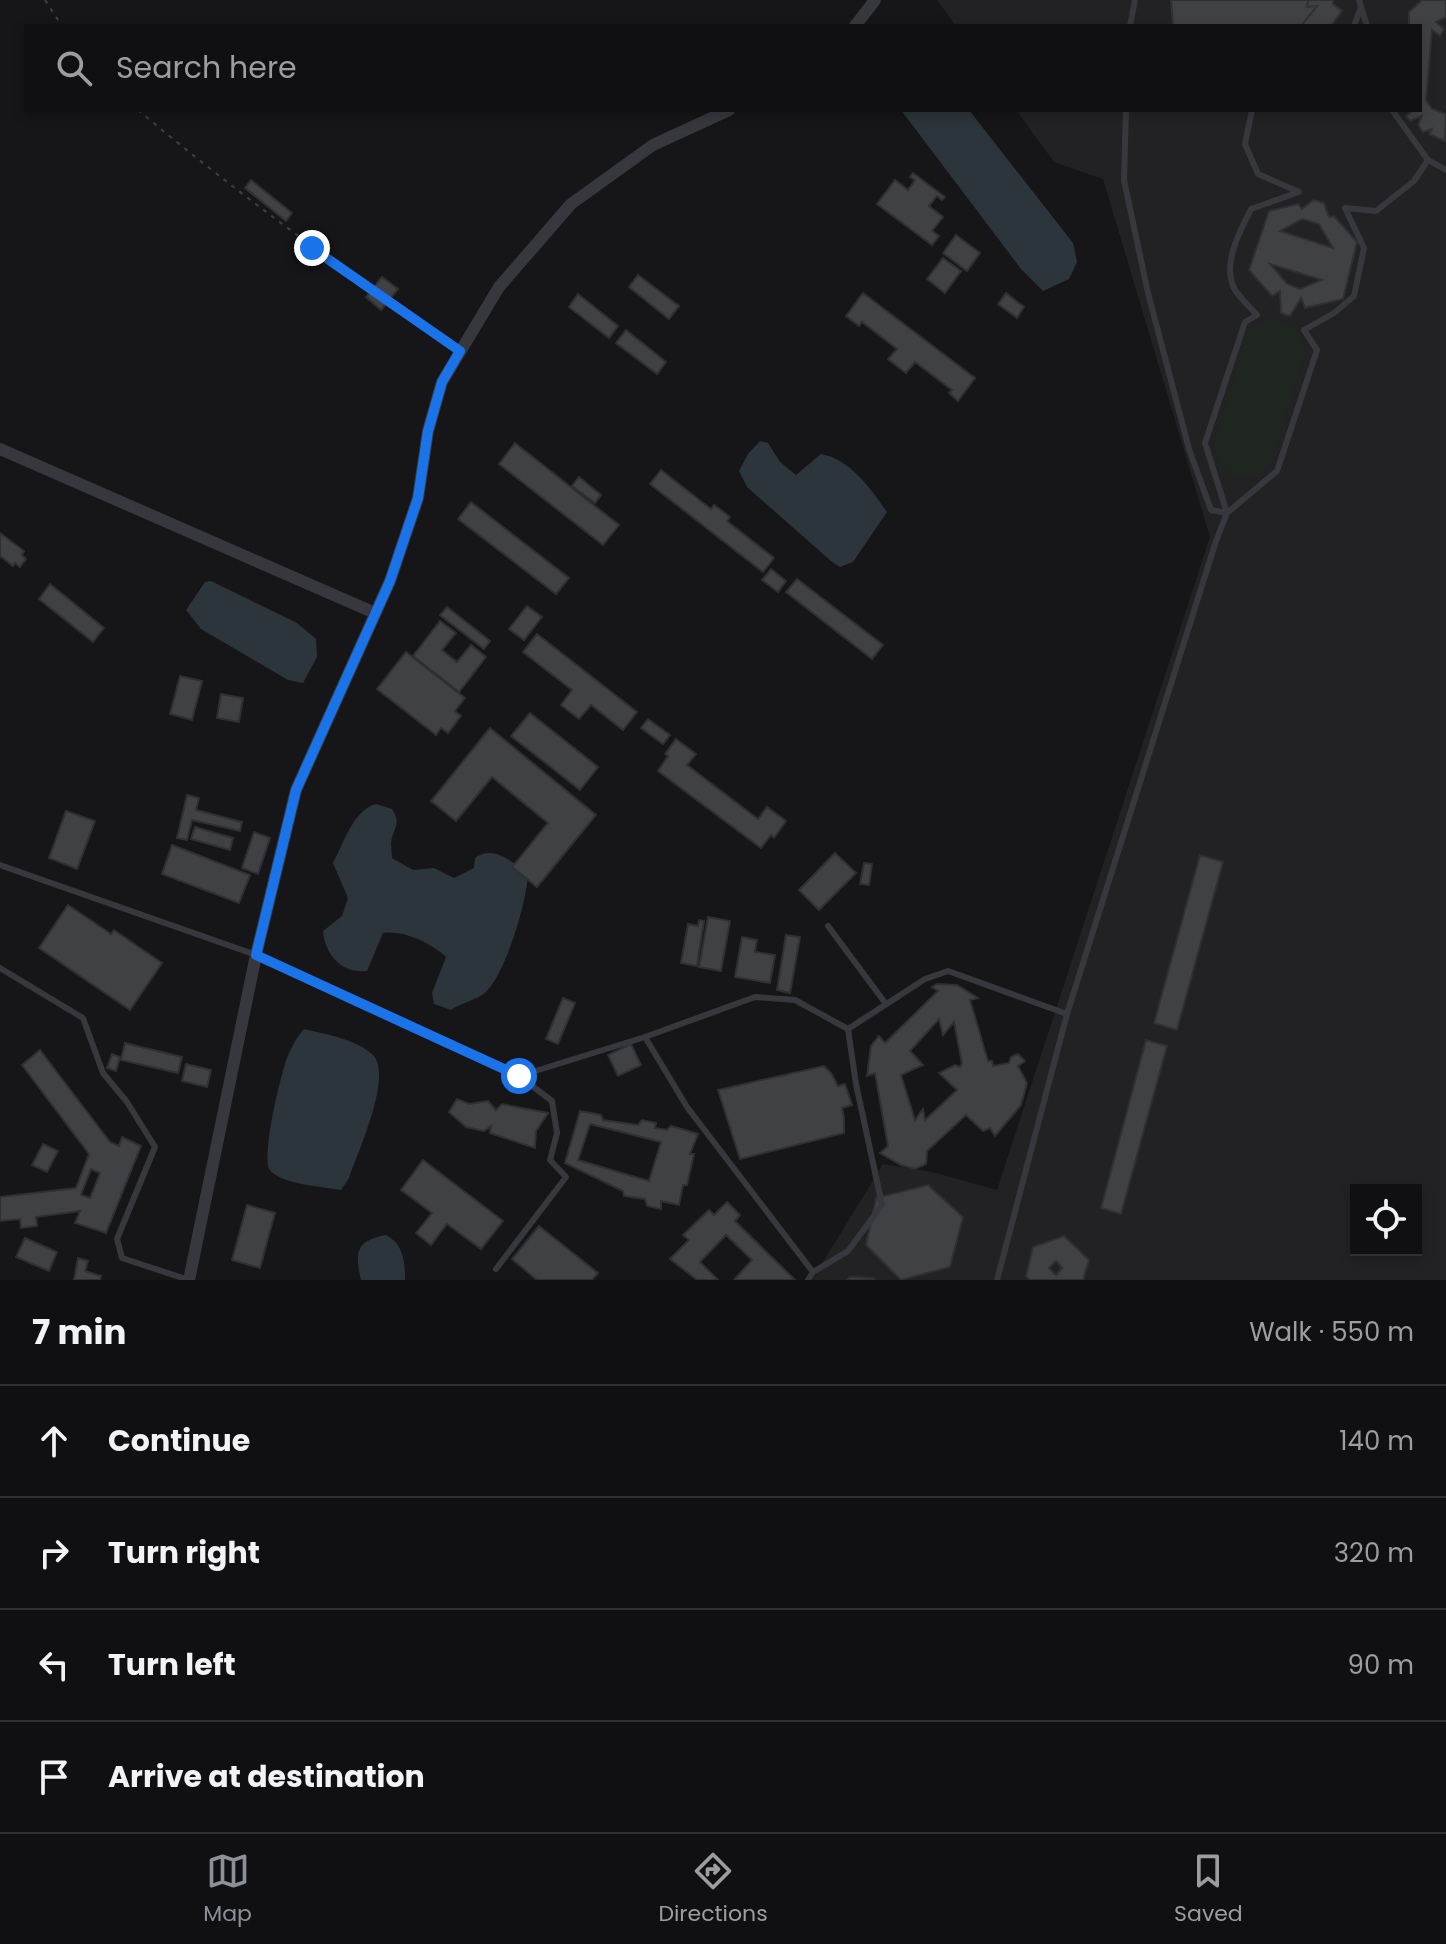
<!DOCTYPE html>
<html lang="en">
<head>
<meta charset="utf-8">
<style>
	:root { --surface:#101012; --page:#19191b; --text:#f1f3f6; --muted:#9c9d9f; --line:#303032; --accent:#8c9099 }
	body { margin:0; font-family:Poppins,sans-serif; background:var(--page); color:var(--text) }
	.controls { position:absolute; right:24px; bottom:24px; display:grid; overflow:hidden; border-radius:0px; box-shadow:0 4px 12px #0003 }
	.controls button { width:72px; height:72px; display:grid; place-items:center; padding:0; border:0; border-bottom:2px solid var(--line); background:var(--surface); color:var(--text); font:40px sans-serif }
	.stop { position:absolute; width:24px; height:24px; margin:-18px; border:6px solid #1a73e8; border-radius:50%; background:#fff }
	.stop.end { background:#1a73e8; border-color:#fff; box-shadow:0 2px 8px #0008 }
	.list { margin:0; padding:0; list-style:none }
	h2 { display:flex; justify-content:space-between; align-items:center; height:104px; margin:0; padding:0 32px; font-size:34px }
	h2 small { font-size:26px; font-weight:400; color:var(--muted) }
	.list li { display:grid; grid-template-columns:52px 1fr auto; gap:24px; align-items:center; box-sizing:border-box; height:112px; padding:0 32px; border-top:2px solid var(--line) }
	.list b { display:block; font-size:30px; white-space:nowrap }
	.list em { font-size:26px; font-style:normal; color:var(--muted) }
	.icon { flex:none; width:44px; height:44px; fill:none; stroke:currentColor; stroke-width:2; stroke-linecap:round; stroke-linejoin:round }
	.map { position:relative; flex:none; width:1446px; height:1280px; overflow:hidden }
	.search { position:absolute; background:var(--surface); box-shadow:0 4px 12px #0003; left:24px; right:24px; top:24px; height:88px; display:flex; align-items:center; gap:20px; box-sizing:border-box; padding:0 28px; border-radius:0px; color:var(--muted); font-size:30px }
	.sheet { height:552px; background:var(--surface) }
	nav { display:flex; justify-content:space-around; align-items:center; box-sizing:border-box; height:112px; border-top:2px solid var(--line); background:var(--surface); font-size:22px; color:var(--muted) }
	nav a { display:grid; justify-items:center; gap:4px }
	nav .on { color:var(--accent) }
	.map>svg:first-child { display:block }
	.built { fill:#222225; fill-rule:evenodd }
	.green { fill:#1e261f }
	.water { fill:#2c353c }
	.building { fill:#404145; stroke:#303034; stroke-width:2; fill-rule:evenodd }
	.lines { fill:none; stroke-linecap:round; stroke-linejoin:round }
	.path { stroke:#3d3f44; stroke-width:2; stroke-dasharray:4 6; stroke-linecap:butt }
	.lane { stroke:#37383d; stroke-width:6 }
	.street { stroke:#37383d; stroke-width:12 }
	.route { stroke:#1a73e8; stroke-width:10 }
</style>
</head>
<body>
<div class="map">
<svg width="1446" height="1280" viewBox="0 0 1446 1280">
	<rect width="100%" height="100%" fill="#161618"/>
	<!-- built -->
	<path class="built" d="M937 0H1446V1280H812L883 1164 932 1172 997 1190 1210 537 1103 179 1054 162 1016 110H1420V26H956ZM1356 1190H1416V1250H1356Z"/>
	<!-- green -->
	<path class="green" d="M1272 318C1290 320 1307 336 1304 355L1272 460 1258 476C1236 483 1217 467 1213 446L1248 331Z"/>
	<!-- water -->
	<g class="water">
		<path d="M901 110H969L1073 243 1077 262 1069 279 1043 291 1021 269Z"/>
		<path d="M760 441 768 443 780 462 796 475 821 454C850 459 871 489 887 512L853 562 840 567 831 561 747 487 739 471 748 454Z"/>
		<path d="M211 581 297 623 316 639 317 657 303 683 288 680 201 629 186 610 205 582Z"/>
		<path d="M376 804 392 809C402 824 393 828 391 843 391 844 392 857 392 858L413 870 434 868 454 878 474 868 475 858C494 844 513 862 528 875 526 904 506 973 485 993 476 1000 461 1003 451 1010L434 1004 432 993 446 957C431 943 404 930 383 933L367 971C342 974 325 955 323 931L342 916 348 898 333 863C343 845 353 810 376 804Z"/>
		<path d="M304 1029C326 1034 356 1039 373 1055 393 1076 358 1152 349 1178L341 1190C324 1187 280 1184 270 1170 261 1157 280 1078 286 1061 290 1049 296 1038 304 1029Z"/>
		<path d="M386 1235C403 1244 405 1261 405 1280H361C355 1252 355 1241 386 1235Z"/>
	</g>
	<!-- building -->
	<g class="building">
		<path d="M1171 0H1192V26H1173Z"/>
		<path d="M1171 0H1333V4L1342 11 1331 26H1173Z"/>
		<path d="M1308 0H1333V4L1342 11 1331 26H1301L1317 6 1307 7Z"/>
		<path d="M1422 0H1446V17L1436 22 1444 29 1440 36 1432 30 1426 100 1432 109 1446 114 1445 141 1429 134 1432 129 1423 132 1418 125 1422 116 1410 121 1406 116 1413 110H1420V26H1409V12Z"/>
		<path d="M913 173 945 197 942 200 937 196 929 206 943 217 932 231 939 236 932 245 877 204 895 180 908 190 915 180 910 177Z"/>
		<path d="M251 180 292 213 286 221 245 188Z"/>
		<path d="M1313 200 1324 203 1329 217 1334 216 1357 242 1343 299 1305 308 1301 298 1290 316 1281 313 1280 291 1272 296 1249 270 1269 211 1298 204 1302 209ZM1302 219 1319 224 1333 248 1280 231ZM1270 264 1322 280 1300 289 1287 284Z"/>
		<path d="M956 235 980 253 967 271 943 253Z"/>
		<path d="M943 258 961 271 945 293 927 279Z"/>
		<path d="M638 275 679 306 669 319 629 287Z"/>
		<path d="M382 277 398 289 381 310 366 297Z"/>
		<path d="M863 293 975 378 958 401 949 393 952 390 915 362 906 373 888 359 897 349 862 322 859 326 846 316Z"/>
		<path d="M1006 293 1024 307 1017 318 998 304Z"/>
		<path d="M578 294 618 326 609 338 569 307Z"/>
		<path d="M626 330 666 362 657 374 616 343Z"/>
		<path d="M515 443 619 525 603 545 499 464Z"/>
		<path d="M661 470 711 509 714 505 730 517 727 521 774 558 763 572 650 484Z"/>
		<path d="M579 477 601 495 595 503 572 486Z"/>
		<path d="M471 502 569 578 556 594 458 519Z"/>
		<path d="M0 533 24 551 22 555 26 559 20 567 15 563 13 566 0 556Z"/>
		<path d="M771 569 786 581 778 592 762 580Z"/>
		<path d="M797 579 883 645 872 659 786 592Z"/>
		<path d="M50 584 104 628 93 642 39 599Z"/>
		<path d="M527 606 542 617 524 640 509 629Z"/>
		<path d="M447 607 490 641 484 649 440 615Z"/>
		<path d="M440 621 456 633 442 650 457 662 471 645 486 657 459 692 413 656Z"/>
		<path d="M537 634 637 712 623 730 591 705 579 719 561 705 572 690 523 652Z"/>
		<path d="M406 652 465 698 455 711 461 716 448 733 441 728 436 735 377 689Z"/>
		<path d="M180 676 202 681 192 720 170 714Z"/>
		<path d="M221 694 243 698 239 722 217 718Z"/>
		<path d="M530 713 598 767 580 790 511 736Z"/>
		<path d="M648 719 670 735 663 744 641 728Z"/>
		<path d="M490 728 596 815 537 887 512 867 548 823 492 777 456 821 431 801Z"/>
		<path d="M676 739 696 754 687 765 758 819 767 807 786 821 774 838 771 835 761 848 658 771 668 756 665 754Z"/>
		<path d="M187 795 199 798 196 810 242 822 240 831 192 820 187 840 177 838Z"/>
		<path d="M66 811 95 821 77 869 49 858Z"/>
		<path d="M195 827 233 838 230 850 191 839Z"/>
		<path d="M254 832 270 838 258 874 242 868Z"/>
		<path d="M172 845 250 875 239 903 162 874Z"/>
		<path d="M835 853 856 873 819 910 799 890Z"/>
		<path d="M1200 855 1223 862 1177 1030 1154 1023Z"/>
		<path d="M864 863 872 864 869 885 860 884Z"/>
		<path d="M68 905 111 934 114 930 162 963 130 1010 39 948Z"/>
		<path d="M708 917 730 921 721 971 699 967Z"/>
		<path d="M699 920 704 921 697 966 681 963 688 924 698 926Z"/>
		<path d="M786 935 800 937 790 993 777 990Z"/>
		<path d="M742 937 757 940 755 952 775 955 770 983 735 977Z"/>
		<path d="M937 984 957 985 978 998 970 1000 988 1061H992L993 1066 1009 1063 1011 1057 1018 1054 1025 1061 1018 1066 1027 1083 1021 1105 995 1136 990 1128 983 1131 966 1115 927 1151 926 1164 915 1169 901 1165 880 1153 888 1146 875 1073 867 1076 871 1046 879 1036 885 1043 938 991 932 987ZM939 1019 943 1035 954 1022 962 1063 960 1067 955 1065 939 1073 957 1090 925 1120 923 1109 915 1120 901 1075 923 1065 910 1051Z"/>
		<path d="M563 998 575 1003 558 1044 546 1039Z"/>
		<path d="M1146 1040 1167 1046 1121 1214 1101 1208Z"/>
		<path d="M125 1043 182 1057 178 1073 121 1060Z"/>
		<path d="M631 1044 641 1065 618 1076 608 1055Z"/>
		<path d="M40 1050 110 1142 119 1146 122 1137 141 1146 106 1233 75 1223 80 1211 36 1217 37 1226 21 1228 20 1219 0 1221V1197L76 1188 89 1154 22 1065ZM91 1169 100 1173 90 1198 81 1195Z"/>
		<path d="M112 1054 120 1057 116 1071 107 1068Z"/>
		<path d="M186 1064 211 1070 207 1087 182 1081Z"/>
		<path d="M824 1066 831 1073 838 1086 845 1084 852 1105 842 1108 844 1117V1133L740 1159 718 1090Z"/>
		<path d="M457 1099 469 1104 488 1101 496 1110 502 1104 548 1113 536 1131 535 1148 490 1133 491 1126 484 1131 466 1127 449 1112Z"/>
		<path d="M580 1111 601 1115 603 1120 638 1125 642 1120 656 1123 655 1128 667 1130 671 1126 698 1134 690 1154H694L687 1185H683L679 1205 661 1201V1209L647 1206 645 1199 624 1196 623 1191 565 1163ZM590 1124 661 1142 649 1181 578 1160Z"/>
		<path d="M43 1144 58 1151 47 1172 32 1165Z"/>
		<path d="M423 1160 503 1221 481 1249 447 1224 431 1245 416 1233 432 1213 401 1190Z"/>
		<path d="M928 1185 963 1217 950 1267 901 1280 866 1245 876 1198Z"/>
		<path d="M727 1202 740 1215 735 1221 795 1280H734L752 1260 726 1235 700 1262 718 1280H697L670 1259 689 1240 683 1235 709 1210 714 1215Z"/>
		<path d="M247 1205 275 1213 260 1268 232 1260Z"/>
		<path d="M539 1226 598 1273 592 1280H537L512 1259Z"/>
		<path d="M1064 1236 1089 1260 1083 1280H1030L1026 1276 1033 1247ZM1056 1261 1062 1268 1056 1275 1049 1268Z"/>
		<path d="M25 1238 57 1252 49 1271 16 1257Z"/>
		<path d="M78 1258 88 1261 85 1271 101 1276 100 1280H74Z"/>
		<path d="M850 1277 873 1278 875 1280H847Z"/>
	</g>
	<g class="lines">
		<!-- path -->
		<g class="path">
			<path d="M45 0 62 26"/>
			<path d="M138 110C238 194 343 270 451 345"/>
		</g>
		<!-- lane -->
		<g class="lane">
			<path d="M1359 0 1367 26"/>
			<path d="M1130 26 1135 0"/>
			<path d="M1354 26 1361 7"/>
			<path d="M1126 110 1124 180 1148 293 1189 449 1211 510 1227 513 1205 443 1245 322 1257 315C1250 307 1241 299 1235 290 1221 265 1240 231 1251 209L1299 192 1258 174 1245 144 1252 110"/>
			<path d="M1392 110 1428 160 1446 170"/>
			<path d="M0 865 256 955 519 1076 645 1037 755 997 795 1000 848 1029 925 979 948 971 1067 1014"/>
			<path d="M828 926 886 1004"/>
			<path d="M0 968 83 1018 103 1073 127 1102 155 1147 117 1239 122 1258 189 1280"/>
			<path d="M645 1037 687 1107 813 1272 808 1280"/>
			<path d="M496 1269 566 1177 550 1160 557 1133 552 1101 519 1076"/>
			<path d="M813 1272 848 1251 882 1205 856 1084 848 1029"/>
			<path d="M997 1280 1067 1014 1216 541 1227 513 1277 471 1317 350 1304 330 1334 313 1354 296 1364 248 1345 208 1376 211 1414 181 1428 160"/>
		</g>
		<!-- street -->
		<g class="street">
			<path d="M855 26 875 0"/>
			<path d="M0 449 375 613"/>
			<path d="M189 1280 256 955 296 790 390 581 418 498 428 431 442 382 499 287 571 204 653 145 729 110"/>
		</g>
	</g>
	<g class="lines">
		<!-- route -->
		<path class="route" d="M312 248 460 351 442 382 428 431 418 498 390 581 296 790 256 955 519 1076"/>
	</g>
</svg>
<div class="controls">
<button><svg class="icon" aria-label="locate" viewBox="0 0 24 24"><circle cx="12" cy="12" r="6"/><path d="M12 2v4M12 18v4M2 12h4M18 12h4"/></svg></button>
</div>
<div class="stop" style="left:519px;top:1076px"></div>
<div class="stop end" style="left:312px;top:248px"></div>
<div class="search"><svg class="icon" aria-label="search" viewBox="0 0 24 24"><circle cx="10" cy="10" r="6"/><path d="M15 15l6 6"/></svg>Search here</div>
</div>
<section class="sheet">
<h2>7 min<small>Walk · 550 m</small></h2>
<ul class="list">
<li><svg class="icon" aria-label="ahead" viewBox="0 0 24 24"><path d="M12 20V5M6 11l6-6 6 6"/></svg><div><b>Continue</b></div><em>140 m</em></li>
<li><svg class="icon" aria-label="right" viewBox="0 0 24 24"><path d="M7 20v-9h11M14 6l5 5-5 5"/></svg><div><b>Turn right</b></div><em>320 m</em></li>
<li><svg class="icon" aria-label="left" viewBox="0 0 24 24"><path d="M17 20v-9H6M10 6l-5 5 5 5"/></svg><div><b>Turn left</b></div><em>90 m</em></li>
<li><svg class="icon" aria-label="arrive" viewBox="0 0 24 24"><path d="M6 21V4h12l-3 4 3 4H6"/></svg><div><b>Arrive at destination</b></div></li>
</ul>
</section>
<nav>
<a class="on"><svg class="icon" aria-label="map" viewBox="0 0 24 24"><path d="M3 6l6-2 6 2 6-2v14l-6 2-6-2-6 2zM9 4v14M15 6v14"/></svg>Map</a>
<a><svg class="icon" aria-label="directions" viewBox="0 0 24 24"><path d="M12 3l9 9-9 9-9-9zM9 14v-3h6M13 9l2 2-2 2"/></svg>Directions</a>
<a><svg class="icon" aria-label="saved" viewBox="0 0 24 24"><path d="M7 4h10v16l-5-4-5 4z"/></svg>Saved</a>
</nav>
</body>
</html>
